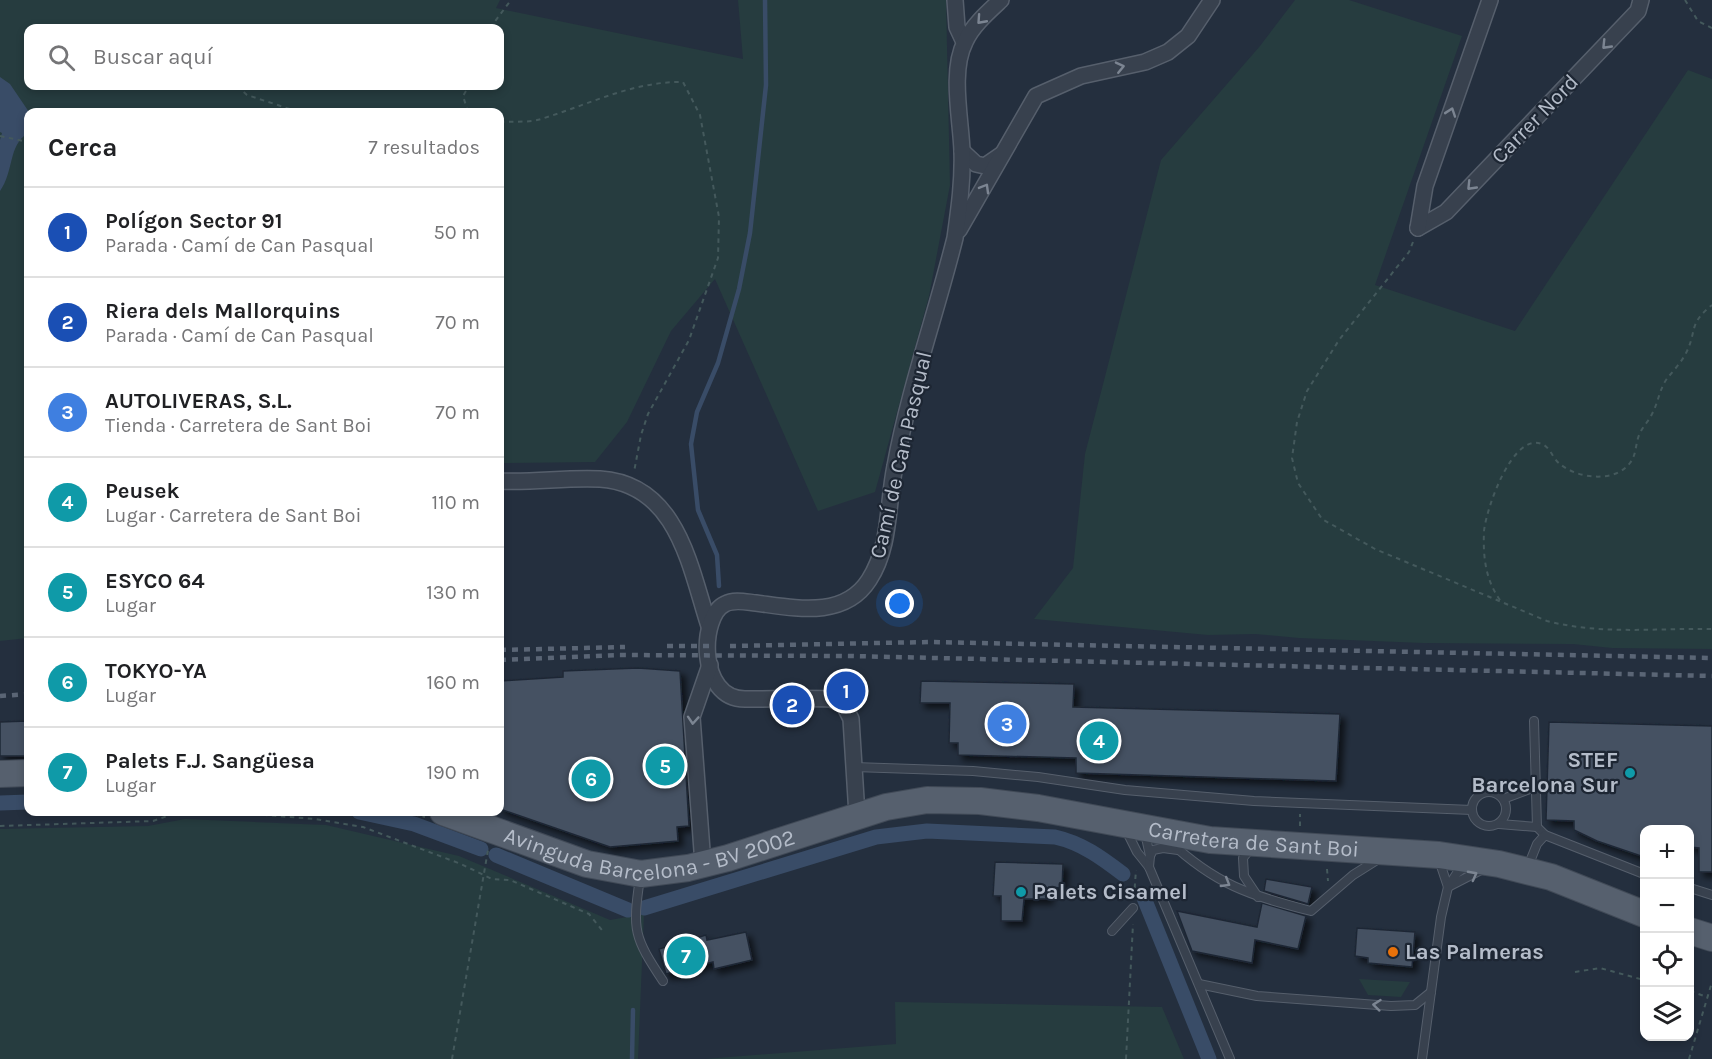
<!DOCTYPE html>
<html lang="es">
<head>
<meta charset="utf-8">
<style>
	:root { --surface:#fff; --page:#f2f2f2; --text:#202124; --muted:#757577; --line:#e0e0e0; --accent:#db2777 }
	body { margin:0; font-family:Karla,sans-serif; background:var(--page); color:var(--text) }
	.controls { position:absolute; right:18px; bottom:18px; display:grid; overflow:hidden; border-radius:12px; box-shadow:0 3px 9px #0003 }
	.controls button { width:54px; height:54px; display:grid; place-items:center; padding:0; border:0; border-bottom:2px solid var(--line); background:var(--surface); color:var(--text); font:30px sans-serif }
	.you { position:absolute; left:900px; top:604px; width:21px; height:21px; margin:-15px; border:4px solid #fff; border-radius:50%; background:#1a73e8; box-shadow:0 0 0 9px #1a73e833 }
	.badge { display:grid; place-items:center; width:39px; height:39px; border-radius:50%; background:var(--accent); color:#fff; font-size:20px; font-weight:700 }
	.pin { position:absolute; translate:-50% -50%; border:3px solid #fff; box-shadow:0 2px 6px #0006 }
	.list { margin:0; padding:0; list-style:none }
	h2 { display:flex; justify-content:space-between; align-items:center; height:78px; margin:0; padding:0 24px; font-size:26px }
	h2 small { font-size:20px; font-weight:400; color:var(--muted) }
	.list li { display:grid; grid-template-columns:39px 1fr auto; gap:18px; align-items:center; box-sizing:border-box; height:90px; padding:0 24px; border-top:2px solid var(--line) }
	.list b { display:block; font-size:22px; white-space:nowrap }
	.list p { margin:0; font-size:20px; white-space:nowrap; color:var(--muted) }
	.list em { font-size:20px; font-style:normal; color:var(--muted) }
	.icon { flex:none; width:33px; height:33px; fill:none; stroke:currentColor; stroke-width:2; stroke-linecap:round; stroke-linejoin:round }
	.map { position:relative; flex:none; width:1712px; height:1059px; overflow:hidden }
	.search { position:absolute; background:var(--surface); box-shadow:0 3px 9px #0003; left:24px; top:24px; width:480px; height:66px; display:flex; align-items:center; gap:15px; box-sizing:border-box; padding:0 21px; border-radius:12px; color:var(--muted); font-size:22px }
	.panel { position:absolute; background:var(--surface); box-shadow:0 3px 9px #0003; left:24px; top:108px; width:480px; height:708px; border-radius:12px }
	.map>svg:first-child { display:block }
	.green { fill:#263c3f; fill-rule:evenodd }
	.water { fill:#394c67 }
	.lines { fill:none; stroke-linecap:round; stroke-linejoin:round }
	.stream { stroke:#394c67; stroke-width:4.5 }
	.canal { stroke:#394c67; stroke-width:15 }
	.building { fill:#455162; stroke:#1f2835; stroke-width:1.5; filter:url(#shadow) }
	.lane-casing { stroke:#565f6c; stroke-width:10 }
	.street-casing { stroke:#565f6c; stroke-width:18 }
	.primary-casing { stroke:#414a57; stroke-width:28 }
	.path { stroke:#44595c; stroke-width:2; stroke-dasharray:4.5 4.5; stroke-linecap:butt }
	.lane { stroke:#38414e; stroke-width:8 }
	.street { stroke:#38414e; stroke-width:15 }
	.primary { stroke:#56606e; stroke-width:26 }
	.rail { stroke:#5a6575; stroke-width:4.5; stroke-dasharray:6 6; stroke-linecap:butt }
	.oneway { stroke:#7c8592 }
	.culture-dot { fill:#0f9aa8; stroke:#1d2633; stroke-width:2 }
	.food-dot { fill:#e8710a; stroke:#1d2633; stroke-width:2 }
	.labels { text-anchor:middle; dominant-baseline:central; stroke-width:4.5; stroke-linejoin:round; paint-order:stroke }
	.street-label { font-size:22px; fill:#b4bcc9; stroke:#1d2633 }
	.poi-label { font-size:22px; font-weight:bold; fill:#b4bcc9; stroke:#1d2633; text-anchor:start }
</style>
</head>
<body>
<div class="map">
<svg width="1712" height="1059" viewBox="0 0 1712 1059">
	<defs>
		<filter id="shadow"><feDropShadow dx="5" dy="5" stdDeviation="3" flood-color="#0009"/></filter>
	</defs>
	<rect width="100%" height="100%" fill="#242f3e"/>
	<!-- green -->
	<g class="green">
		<path d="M0 0H500L496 8 743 59 738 0H946L950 185 929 296 875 492 818 511 715 279 671 331 627 422 595 462 500 463V112H28V638L0 641ZM28 28H500V86H28Z"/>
		<path d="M1295 0H1349L1462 36 1375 285 1515 331 1688 70 1712 79V649L1612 648 1573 644 1423 643 1299 638 1255 634 1208 635 1034 619 1073 568 1085 454 1161 160 1260 46Z"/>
		<path d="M185 819 326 825 459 856 610 920 644 914 638 1059H0V829L148 826Z"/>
		<path d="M1359 979 1410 982 1401 997 1368 995Z"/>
		<path d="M895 1002 1162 1007 1184 1059H705L896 1044Z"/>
	</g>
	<!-- water -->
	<path class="water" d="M0 77 10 84 29 112 28 133C8 145 14 172 0 191V140L2 133 0 132Z"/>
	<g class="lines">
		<!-- stream -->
		<g class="stream">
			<path d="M719 586 717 555 698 510 691 444 697 412 718 363 739 289 750 233 766 85 765 0"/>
			<path d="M632 1059 633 1010"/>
		</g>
		<!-- canal -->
		<g class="canal">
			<path d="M0 803 28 802"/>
			<path d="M359 812 414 824 481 849"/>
			<path d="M496 855 628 910"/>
			<path d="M1144 898 1209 1059"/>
			<path d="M644 908 876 837 927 831 1055 837C1082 843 1102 858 1123 874"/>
		</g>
	</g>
	<!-- building -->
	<g class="building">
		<path d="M638 668 680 671 689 826 677 827 678 841 610 847 500 809V681L563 677V671Z"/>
		<path d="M921 681 1074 684 1073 707 1340 714 1336 781 1076 773V758L958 755V743H949L950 703H920Z"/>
		<path d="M28 721V756H0V722Z"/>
		<path d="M1549 722 1712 726V872H1699V848L1689 847V830H1644V857L1597 841 1574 830V821L1546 820Z"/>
		<path d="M995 862 1063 864 1062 888 1049 887 1048 899H1024L1022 921H1001V896H993Z"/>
		<path d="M1266 879 1312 887 1308 904 1264 891Z"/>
		<path d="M1262 903 1306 916 1298 949 1255 940 1252 963 1192 951 1177 911 1257 927Z"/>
		<path d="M1357 928 1415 932 1412 967 1368 963V958L1355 956Z"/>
		<path d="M746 932 752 960 714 969 713 962 666 974 659 949 706 935 707 940Z"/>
	</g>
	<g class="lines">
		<defs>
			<g id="lane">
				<path d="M1534 721 1537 827 1545 835"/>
				<path d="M854 767 973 771 1038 777 1125 790 1254 801 1472 810"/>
				<circle cx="1489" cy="809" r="17"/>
				<path d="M1503 799 1535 787"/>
				<path d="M1499 824 1537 827"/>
				<path d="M1127 832 1137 852 1149 867 1230 1059"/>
				<path d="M1145 833 1150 856 1149 867"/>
				<path d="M1168 840C1216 885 1249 895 1311 911L1353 875 1380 858"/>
				<path d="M1251 848 1243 858 1244 876 1258 897"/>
				<path d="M1150 856 1153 850 1163 848 1178 850"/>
				<path d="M1439 860 1448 887"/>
				<path d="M1527 869 1537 844 1545 835 1644 874"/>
				<path d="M640 878C632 931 634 937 663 981"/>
				<path d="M1448 887 1481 870"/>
				<path d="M1690 888 1712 895"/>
				<path d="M1112 931 1133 908"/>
				<path d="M1199 984 1257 996 1391 1006 1415 1005 1431 992"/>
				<path d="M1422 1059 1441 917 1448 887 1457 873 1466 866"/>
			</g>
			<g id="street">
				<path d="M955 0 957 27 964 42"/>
				<path d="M962 151 976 164 985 166 1001 155"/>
				<path d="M1418 228 1446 212 1638 11 1641 0"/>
				<path d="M1418 228 1425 186 1490 0"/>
				<path d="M959 230 1036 96 1081 76 1145 62 1168 52 1188 36 1212 0"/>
				<path d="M500 481C533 483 567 477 600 479 678 484 690 568 709 626"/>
				<path d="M857 815 851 719 844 705 831 699C803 698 774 699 745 699 697 699 700 615 725 604 734 599 746 602 756 603 795 608 844 619 869 580 891 546 887 505 895 466 909 389 936 314 955 238 959 209 963 181 962 151 961 120 950 71 965 42 972 26 988 12 1001 0"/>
				<path d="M703 864 692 717 710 665"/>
			</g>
			<g id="primary">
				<path d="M0 774 28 773"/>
				<path id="s1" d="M443 812 587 864 641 874 688 868 728 858 886 807 927 800 980 801 1038 808 1210 840 1439 855 1499 864 1551 877 1644 914"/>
				<path d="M1690 931 1712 938"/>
			</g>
		</defs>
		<!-- lane casing -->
		<use href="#lane" class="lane-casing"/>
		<!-- street casing -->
		<use href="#street" class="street-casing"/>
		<!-- primary casing -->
		<use href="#primary" class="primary-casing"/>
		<!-- path -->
		<g class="path">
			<path d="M1685 0 1698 21 1712 28"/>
			<path d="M214 25V28"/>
			<path d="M490 28 511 0"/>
			<path d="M237 86 247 95 299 112"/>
			<path d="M468 112 463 96 469 86"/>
			<path d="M500 122C512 121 529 123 541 119 588 105 633 81 683 82L700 115 719 217 718 258 689 340 648 414 641 435 634 472"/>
			<path d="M0 136 28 142"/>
			<path d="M1413 242 1409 252 1339 340 1307 391 1297 422 1292 458 1298 483 1322 519 1375 549 1547 621C1601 635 1657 628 1712 629"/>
			<path d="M1500 600C1485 579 1483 556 1484 531 1486 510 1512 432 1542 444 1550 447 1553 459 1560 464 1578 479 1615 483 1630 463 1637 454 1635 443 1640 433 1643 426 1649 421 1652 414 1658 403 1659 391 1666 380 1672 372 1680 364 1685 355 1698 331 1687 325 1712 305"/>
			<path d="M227 812 315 819 363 827 461 864 492 879 510 880 589 914 602 930"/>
			<path d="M405 812 425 817"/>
			<path d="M0 826 153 821 179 812"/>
			<path d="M1300 826V814"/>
			<path d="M1327 869 1328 881"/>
			<path d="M1134 897 1136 870"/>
			<path d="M1575 972 1600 968 1644 980"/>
			<path d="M1690 991 1707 997"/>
			<path d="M452 1059 488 850"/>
			<path d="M1126 1059 1133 924"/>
			<path d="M1689 1059 1712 982"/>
		</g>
		<!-- lane -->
		<use href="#lane" class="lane"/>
		<!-- street -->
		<use href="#street" class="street"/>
		<!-- primary -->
		<use href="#primary" class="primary"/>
		<!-- rail -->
		<g class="rail">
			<path d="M667 646H709"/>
			<path d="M730 646 929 642 1712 658"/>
			<path d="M500 650 625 647"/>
			<path d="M500 660 617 655 850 656 1712 676"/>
			<path d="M0 696 28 694"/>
		</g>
	</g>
	<!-- one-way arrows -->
	<defs><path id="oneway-chevron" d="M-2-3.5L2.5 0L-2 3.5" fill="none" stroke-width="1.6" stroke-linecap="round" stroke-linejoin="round" transform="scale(1.5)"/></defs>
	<g class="oneway">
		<use href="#oneway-chevron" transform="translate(981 20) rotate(132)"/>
		<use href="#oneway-chevron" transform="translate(1606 45) rotate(134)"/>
		<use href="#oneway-chevron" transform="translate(1120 67) rotate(-13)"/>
		<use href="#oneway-chevron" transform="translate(1451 112) rotate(-71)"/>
		<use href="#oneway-chevron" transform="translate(1471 186) rotate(134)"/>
		<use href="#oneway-chevron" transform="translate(985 188) rotate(-60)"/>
		<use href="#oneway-chevron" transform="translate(693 720) rotate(94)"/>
		<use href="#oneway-chevron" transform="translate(1473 875) rotate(-28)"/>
		<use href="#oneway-chevron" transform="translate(1226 883) rotate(31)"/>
		<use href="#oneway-chevron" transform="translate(1377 1005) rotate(-174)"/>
	</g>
	<!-- markers -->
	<g class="culture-dot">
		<circle cx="1630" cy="773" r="6"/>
		<circle cx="1021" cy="892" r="6"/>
	</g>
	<circle class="food-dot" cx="1393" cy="952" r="6"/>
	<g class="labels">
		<!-- street labels -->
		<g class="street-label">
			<text transform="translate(1535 119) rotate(-46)">Carrer Nord</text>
			<text transform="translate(901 455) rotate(-77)">Camí de Can Pasqual</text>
			<text stroke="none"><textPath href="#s1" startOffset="216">Avinguda Barcelona - BV 2002</textPath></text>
			<text stroke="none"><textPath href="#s1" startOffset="834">Carretera de Sant Boi</textPath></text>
		</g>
		<!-- poi labels -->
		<g class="poi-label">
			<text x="1618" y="760" text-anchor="end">STEF<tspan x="1618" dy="25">Barcelona Sur</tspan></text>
			<text x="1033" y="892">Palets Cisamel</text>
			<text x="1405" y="952">Las Palmeras</text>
		</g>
	</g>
</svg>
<div class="controls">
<button>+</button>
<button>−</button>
<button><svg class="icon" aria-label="locate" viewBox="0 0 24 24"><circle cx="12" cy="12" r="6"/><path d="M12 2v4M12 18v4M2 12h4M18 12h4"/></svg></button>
<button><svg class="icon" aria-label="layers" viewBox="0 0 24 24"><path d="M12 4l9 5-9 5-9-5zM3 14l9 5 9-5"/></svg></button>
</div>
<div class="you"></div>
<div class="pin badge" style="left:846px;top:691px;background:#1a4fb4">1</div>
<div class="pin badge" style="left:792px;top:705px;background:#1a4fb4">2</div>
<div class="pin badge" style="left:1007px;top:724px;background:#3f7fe0">3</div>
<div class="pin badge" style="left:1099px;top:741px;background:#0f9aa8">4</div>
<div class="pin badge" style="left:665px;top:766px;background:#0f9aa8">5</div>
<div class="pin badge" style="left:591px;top:779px;background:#0f9aa8">6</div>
<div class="pin badge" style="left:686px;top:956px;background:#0f9aa8">7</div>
<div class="search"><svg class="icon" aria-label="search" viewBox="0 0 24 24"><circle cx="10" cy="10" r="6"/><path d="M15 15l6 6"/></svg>Buscar aquí</div>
<section class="panel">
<h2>Cerca<small>7 resultados</small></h2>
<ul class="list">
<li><span class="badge" style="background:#1a4fb4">1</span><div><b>Polígon Sector 91</b><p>Parada · Camí de Can Pasqual</p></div><em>50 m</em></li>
<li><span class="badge" style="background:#1a4fb4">2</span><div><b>Riera dels Mallorquins</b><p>Parada · Camí de Can Pasqual</p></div><em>70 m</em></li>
<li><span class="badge" style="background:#3f7fe0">3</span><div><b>AUTOLIVERAS, S.L.</b><p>Tienda · Carretera de Sant Boi</p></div><em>70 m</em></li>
<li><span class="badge" style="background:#0f9aa8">4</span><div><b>Peusek</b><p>Lugar · Carretera de Sant Boi</p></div><em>110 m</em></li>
<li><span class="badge" style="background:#0f9aa8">5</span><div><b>ESYCO 64</b><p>Lugar</p></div><em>130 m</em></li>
<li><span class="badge" style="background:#0f9aa8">6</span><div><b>TOKYO-YA</b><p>Lugar</p></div><em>160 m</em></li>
<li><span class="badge" style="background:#0f9aa8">7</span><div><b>Palets F.J. Sangüesa</b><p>Lugar</p></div><em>190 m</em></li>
</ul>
</section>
</div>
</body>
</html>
